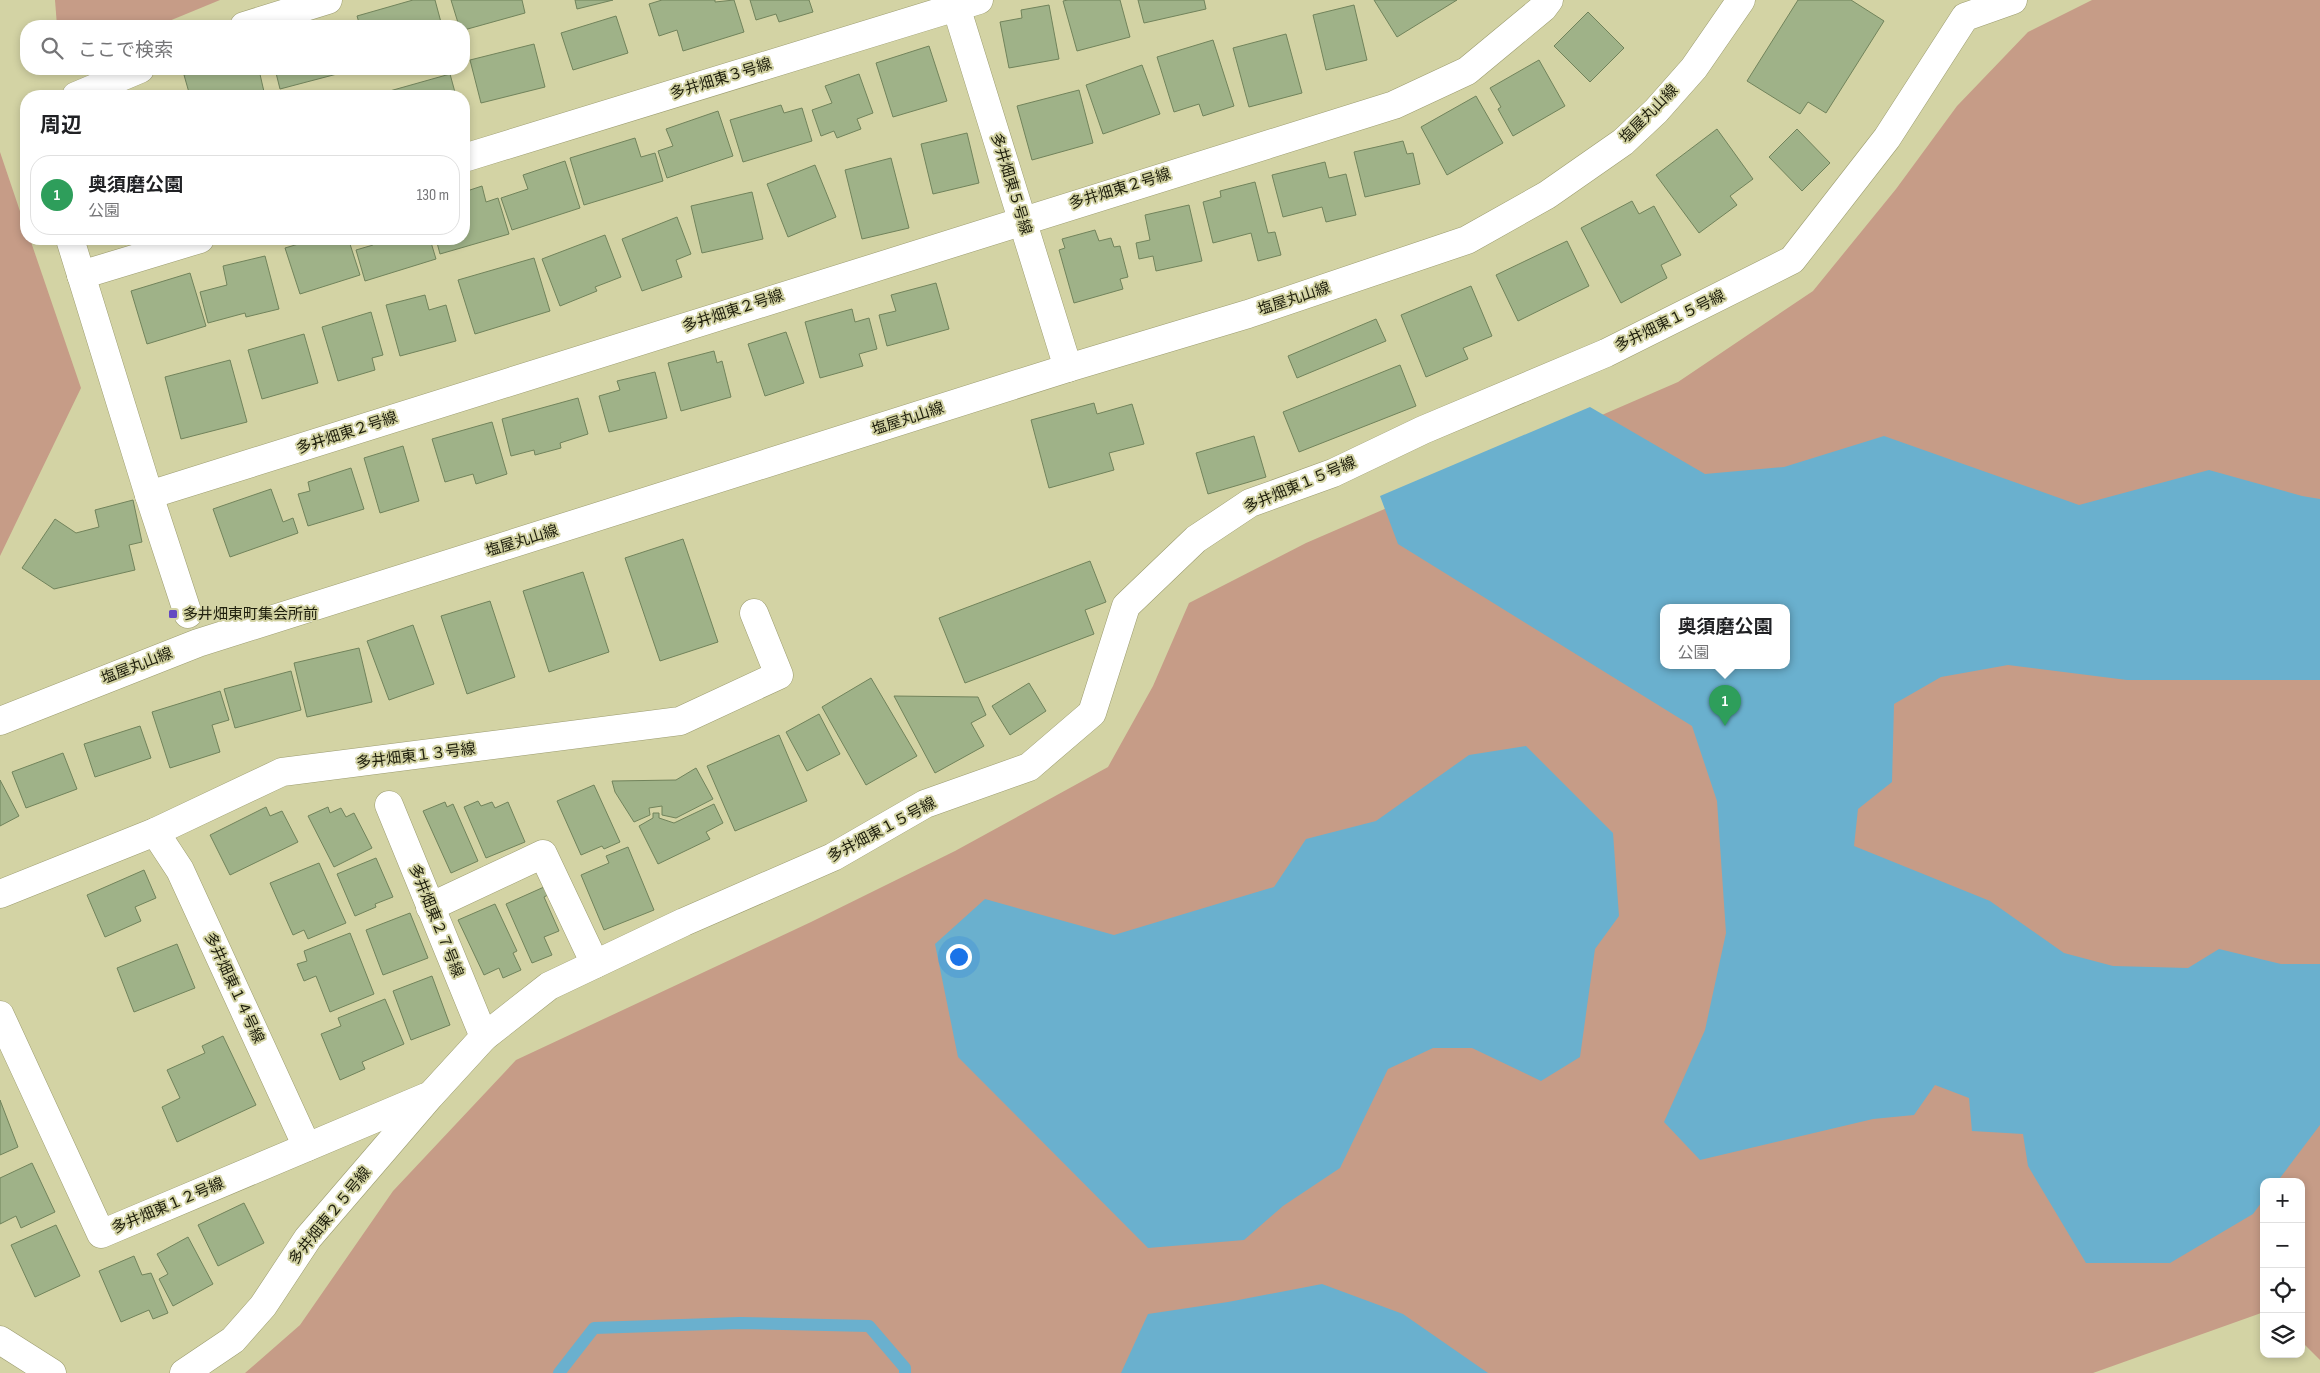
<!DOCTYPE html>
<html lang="ja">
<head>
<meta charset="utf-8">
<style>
	:root { --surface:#fff; --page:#f2f2f2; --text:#202124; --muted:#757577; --line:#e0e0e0; --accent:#6349c2 }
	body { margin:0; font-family:"Sofia Sans Condensed","Noto Sans JP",sans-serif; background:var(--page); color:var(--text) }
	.controls { position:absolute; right:15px; bottom:15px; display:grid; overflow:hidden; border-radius:10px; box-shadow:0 2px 8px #0003 }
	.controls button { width:45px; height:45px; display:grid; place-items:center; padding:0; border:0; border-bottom:1px solid var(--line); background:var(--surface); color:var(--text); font:25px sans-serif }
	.you { position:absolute; left:958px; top:956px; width:18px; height:18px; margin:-12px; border:4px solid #fff; border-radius:50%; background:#1a73e8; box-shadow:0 0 0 8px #1a73e833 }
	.badge { display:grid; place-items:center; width:32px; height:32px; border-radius:50%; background:var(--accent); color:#fff; font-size:16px; font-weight:700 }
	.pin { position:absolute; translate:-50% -41px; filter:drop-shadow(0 1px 2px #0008) }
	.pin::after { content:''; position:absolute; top:26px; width:18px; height:15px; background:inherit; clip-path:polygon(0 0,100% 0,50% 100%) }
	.popup { position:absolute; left:1660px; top:604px; width:130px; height:65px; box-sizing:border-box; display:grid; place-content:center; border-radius:10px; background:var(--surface); filter:drop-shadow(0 1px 4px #0005); font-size:16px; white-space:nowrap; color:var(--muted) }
	.popup b { font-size:19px; color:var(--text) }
	.popup::after { content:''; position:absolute; left:50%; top:100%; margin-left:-10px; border:10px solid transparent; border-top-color:var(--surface) }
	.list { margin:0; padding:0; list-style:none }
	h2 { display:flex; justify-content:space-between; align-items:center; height:65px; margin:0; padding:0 20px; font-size:21px }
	h2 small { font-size:16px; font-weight:400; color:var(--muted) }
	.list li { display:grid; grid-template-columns:32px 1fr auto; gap:15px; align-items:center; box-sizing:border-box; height:80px; margin:0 10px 10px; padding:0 10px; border:1px solid var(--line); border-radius:20px }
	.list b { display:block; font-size:19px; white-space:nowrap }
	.list p { margin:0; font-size:16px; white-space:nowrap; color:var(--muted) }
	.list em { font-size:16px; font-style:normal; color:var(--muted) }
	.icon { flex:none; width:28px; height:28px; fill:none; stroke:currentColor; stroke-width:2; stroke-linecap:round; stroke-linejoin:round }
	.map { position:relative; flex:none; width:2320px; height:1373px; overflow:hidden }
	.search { position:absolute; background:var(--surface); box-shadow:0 2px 8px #0003; left:20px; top:20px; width:450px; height:55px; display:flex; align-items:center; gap:12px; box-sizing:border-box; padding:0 18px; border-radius:20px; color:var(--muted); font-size:19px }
	.panel { position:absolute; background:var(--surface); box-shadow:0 2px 8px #0003; left:20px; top:90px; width:450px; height:155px; border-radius:20px }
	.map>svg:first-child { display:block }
	.green { fill:#c69c87; fill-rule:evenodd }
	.water { fill:#6ab0ce; fill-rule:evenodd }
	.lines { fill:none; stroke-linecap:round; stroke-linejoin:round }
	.stream { stroke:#6ab0ce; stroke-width:12 }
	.building { fill:#9fb288; stroke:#71835b }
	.pedestrian-casing { stroke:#9c9c6f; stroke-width:29 }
	.minor-casing { stroke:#9c9c6f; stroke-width:29 }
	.tertiary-casing { stroke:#9c9c6f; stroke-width:29 }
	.pedestrian { stroke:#fff; stroke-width:28 }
	.minor { stroke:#fff; stroke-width:28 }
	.tertiary { stroke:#fff; stroke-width:28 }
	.poi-dot { fill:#6349c2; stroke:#d3d3a4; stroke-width:2 }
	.labels { text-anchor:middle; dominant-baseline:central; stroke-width:4; stroke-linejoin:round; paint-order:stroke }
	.street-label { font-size:15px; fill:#20200e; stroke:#d3d3a4 }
	.poi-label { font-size:15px; fill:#20200e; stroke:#d3d3a4; text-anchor:start }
</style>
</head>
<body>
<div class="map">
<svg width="2320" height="1373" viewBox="0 0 2320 1373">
	<rect width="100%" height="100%" fill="#d3d3a4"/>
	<!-- green -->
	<g class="green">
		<path d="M55 0H220L157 26H57Z"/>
		<path d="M2092 0H2320V1360L2301 1341V1182H2264V1312L2093 1373H245L300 1325 393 1191 516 1060 811 922 955 851 1108 767 1153 686 1189 603 1306 543 1678 382 1813 291 1896 189 1957 106 2028 32ZM1664 607H1786V665H1664Z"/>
		<path d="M0 152 26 229V239H30L81 388 0 556Z"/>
	</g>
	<!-- water -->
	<g class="water">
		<path d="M1590 407 1705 474 1784 467 1884 436 2079 505 2209 470 2302 496 2320 499V680H2127L2008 665 1941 677 1894 704 1892 782 1858 809 1854 846 1990 901 2064 953 2113 966 2188 968 2219 949 2281 964H2320V1125L2277 1182H2264V1199L2253 1214 2170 1263H2086L2028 1166 2023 1134 1972 1131 1969 1098 1935 1085 1914 1115 1873 1119 1700 1160 1664 1122 1705 1030 1726 933 1717 801 1692 726 1398 544 1380 496ZM1664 607H1786V665H1664Z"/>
		<path d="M1526 746 1613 833 1619 916 1595 949 1580 1057 1541 1081 1472 1048H1433L1388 1069 1340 1168 1283 1206 1244 1240 1148 1248 958 1057 935 944 985 899 1114 935 1274 887 1306 839 1376 821 1469 755Z"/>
		<path d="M1322 1284 1403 1314 1488 1373H1121L1148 1314 1228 1302Z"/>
	</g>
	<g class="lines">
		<!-- stream -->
		<path class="stream" d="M559 1373 594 1328 740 1323 869 1326 905 1368V1373"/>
	</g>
	<!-- building -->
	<g class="building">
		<path d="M413 0H435L442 26H360L357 16Z"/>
		<path d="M451 0H522L525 13 464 30V26H459Z"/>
		<path d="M575 0H613L577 9Z"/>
		<path d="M662 0H715V2L734 0 744 32 683 51 677 30 659 36 649 4Z"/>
		<path d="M750 0H809L813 12 779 22 776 14 756 20Z"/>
		<path d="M1068 0H1120L1130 37 1077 51 1063 1Z"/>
		<path d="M1138 0H1204L1206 9 1144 23Z"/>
		<path d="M1374 0H1457L1397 37Z"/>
		<path d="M1798 0H1851L1884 21 1826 113 1808 102 1800 114 1747 81Z"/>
		<path d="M1049 5 1059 59 1009 68 1000 22 1022 18 1021 10Z"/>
		<path d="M1354 5 1367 60 1326 70 1313 15Z"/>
		<path d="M1588 12 1624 48 1590 82 1554 46Z"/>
		<path d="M616 16 628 53 573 70 561 33Z"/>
		<path d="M1286 34 1302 93 1249 107 1233 48Z"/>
		<path d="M1213 40 1234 106 1203 116 1199 104 1174 112 1157 57Z"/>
		<path d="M534 44 545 87 481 103 470 60Z"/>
		<path d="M929 46 947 101 893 117 876 63Z"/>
		<path d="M1539 60 1565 106 1513 136 1498 109 1501 107 1490 88Z"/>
		<path d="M1142 65 1160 114 1103 134 1086 85Z"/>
		<path d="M209 69H245L247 74 259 70 265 96H190L184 75Z"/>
		<path d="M275 69H356L280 89Z"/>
		<path d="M450 74 456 96H380L379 94Z"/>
		<path d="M859 74 873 113 857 119 861 129 837 138 834 131 821 136 812 110 832 103 825 86Z"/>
		<path d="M1079 90 1093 143 1032 160 1017 106Z"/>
		<path d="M1476 96 1503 143 1447 175 1421 127Z"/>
		<path d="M781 105 784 113 802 108 812 141 743 162 730 120Z"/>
		<path d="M718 111 733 156 667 178 658 151 673 146 666 129Z"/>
		<path d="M1717 129 1753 179 1730 196 1737 205 1699 233 1656 175Z"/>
		<path d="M1797 129 1830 163 1802 191 1769 157Z"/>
		<path d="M967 133 979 183 933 194 921 144Z"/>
		<path d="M635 138 641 157 655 153 663 181 584 205 570 158Z"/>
		<path d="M1403 141 1407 154 1413 153 1420 184 1365 197 1354 152Z"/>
		<path d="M891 158 909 228 862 239 845 170Z"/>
		<path d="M565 161 580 208 512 230 501 198 528 189 523 175Z"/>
		<path d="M1325 162 1329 178 1346 174 1356 215 1326 222 1322 207 1283 217 1272 175Z"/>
		<path d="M815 165 836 217 788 237 767 184Z"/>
		<path d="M1255 182 1268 233 1275 232 1281 255 1258 261 1251 233 1213 243 1203 202 1221 197 1220 191Z"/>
		<path d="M482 186 486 202 498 198 509 234 440 254 436 239H464V192Z"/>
		<path d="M752 192 763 239 702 253 691 206Z"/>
		<path d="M1632 201 1639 214 1654 206 1681 255 1661 265 1667 278 1621 303 1581 228Z"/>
		<path d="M1189 205 1202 261 1156 271 1153 256 1139 259 1136 243 1150 240 1145 215Z"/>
		<path d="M677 217 691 254 676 260 682 277 642 291 622 239Z"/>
		<path d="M1095 230 1099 241 1111 238 1114 247 1120 246 1128 277 1120 279 1123 289 1074 303 1059 250 1065 248 1062 239Z"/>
		<path d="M605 235 621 277 595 287 597 291 560 306 542 259Z"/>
		<path d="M315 239H337L339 244 349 241 360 275 300 294 285 248Z"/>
		<path d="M371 239H430L436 259 365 281 356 250 373 245Z"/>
		<path d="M1567 241 1589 286 1518 321 1496 275Z"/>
		<path d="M265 256 279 309 246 317 245 313 208 323 200 292 227 285 223 266Z"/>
		<path d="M534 258 550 311 475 334 458 280Z"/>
		<path d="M190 273 206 326 147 344 131 291Z"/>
		<path d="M936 283 949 329 887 346 879 315 896 311 891 295Z"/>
		<path d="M1471 286 1492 336 1463 348 1468 359 1426 377 1401 315Z"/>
		<path d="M425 295 429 310 446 305 456 341 400 356 386 305Z"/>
		<path d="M852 309 855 322 869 318 877 349 859 354 863 366 820 378 805 322Z"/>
		<path d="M371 312 383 355 372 358 375 370 338 381 322 327Z"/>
		<path d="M1376 319 1386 341 1297 378 1288 356Z"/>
		<path d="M786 332 804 383 765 396 748 344Z"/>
		<path d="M304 334 318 383 262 399 248 350Z"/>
		<path d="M714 351 717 363 722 361 731 397 681 411 668 363Z"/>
		<path d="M230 360 247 422 181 439 165 377Z"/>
		<path d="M1400 365 1416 406 1299 452 1283 412Z"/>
		<path d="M655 372 667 418 609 432 599 396 620 390 617 381Z"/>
		<path d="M578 398 588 434 560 443 561 448 535 455 534 450 511 456 502 419Z"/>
		<path d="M1094 403 1097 414 1132 404 1144 444 1109 453 1114 470 1049 488 1031 420Z"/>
		<path d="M492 422 507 474 476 484 473 474 445 482 432 439Z"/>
		<path d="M1254 436 1266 477 1208 494 1196 453Z"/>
		<path d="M403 446 419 501 380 513 364 458Z"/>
		<path d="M351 468 364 509 308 526 298 494 310 491 308 482Z"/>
		<path d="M271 489 283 522 293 518 298 533 230 557 213 509Z"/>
		<path d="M133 500 142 542 129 545 135 570 54 589 22 568 55 519 76 533 99 527 95 510Z"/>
		<path d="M683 539 718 642 660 661 625 558Z"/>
		<path d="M1090 561 1106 602 1085 610 1094 634 965 683 939 618Z"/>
		<path d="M583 572 609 652 549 672 523 591Z"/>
		<path d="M490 601 515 677 467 694 441 616Z"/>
		<path d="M413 625 434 684 389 700 367 641Z"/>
		<path d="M359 648 372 702 307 717 294 663Z"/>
		<path d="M291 671 301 710 235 728 224 689Z"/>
		<path d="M871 678 917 756 866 785 822 707Z"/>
		<path d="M1029 683 1046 711 1010 735 992 706Z"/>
		<path d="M220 691 229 720 212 725 220 752 170 768 152 712Z"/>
		<path d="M894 696 978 697 986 715 971 723 984 746 935 773Z"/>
		<path d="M819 714 840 754 807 771 786 732Z"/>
		<path d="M140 726 151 758 95 777 84 744Z"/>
		<path d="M779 735 807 801 735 831 707 766Z"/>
		<path d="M63 753 77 789 26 808 12 772Z"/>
		<path d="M696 768 713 799 676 818 662 815V806L649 808 650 815 634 822 615 792 612 781 676 780Z"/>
		<path d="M0 780 19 816 0 826Z"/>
		<path d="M594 785 620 842 604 849 602 846 581 855 557 801Z"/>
		<path d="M478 801 481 806 492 802 495 808 508 802 525 842 486 858 464 807Z"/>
		<path d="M445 802 447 807 453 804 478 861 451 873 423 811Z"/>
		<path d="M714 804 723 823 706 832 710 839 658 864 639 826 653 818V813H659V818L674 823Z"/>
		<path d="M266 807 270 816 282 811 298 842 230 875 210 835Z"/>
		<path d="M328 807 330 813 341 808 346 817 354 813 372 848 334 867 308 816Z"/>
		<path d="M628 847 654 910 604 930 581 875 609 863 606 856Z"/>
		<path d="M376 858 393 897 375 904 376 907 355 916 337 874Z"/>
		<path d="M319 863 346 923 308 939 304 930 293 935 270 883Z"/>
		<path d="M144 870 156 898 135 907 141 921 105 937 87 895Z"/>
		<path d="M544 887 548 895 544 897 559 931 544 937 552 955 532 963 506 904Z"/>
		<path d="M495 904 517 951 513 953 521 970 503 978 499 968 484 975 458 920Z"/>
		<path d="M410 913 428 958 383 975 366 930Z"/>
		<path d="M350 933 374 994 330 1012 316 976 304 981 297 964 307 961 304 951Z"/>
		<path d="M177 944 195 988 134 1012 117 968Z"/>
		<path d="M432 976 450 1025 411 1040 393 991Z"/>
		<path d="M385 999 404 1044 362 1062 365 1069 340 1080 321 1034 341 1026 338 1018Z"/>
		<path d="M223 1036 256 1105 177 1142 162 1107 180 1098 167 1070 205 1053 202 1046Z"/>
		<path d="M0 1100 18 1147 0 1155Z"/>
		<path d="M32 1163 55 1212 21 1228 16 1216 0 1224V1178Z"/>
		<path d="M244 1203 264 1243 218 1266 198 1225Z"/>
		<path d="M56 1225 80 1276 35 1297 11 1245Z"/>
		<path d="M188 1237 213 1284 173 1306 159 1279 168 1274 157 1254Z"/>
		<path d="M134 1256 142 1275 151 1273 168 1313 153 1319 149 1310 121 1322 99 1271Z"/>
	</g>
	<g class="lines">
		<defs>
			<path id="pedestrian" d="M149 495 188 614"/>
			<g id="minor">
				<path d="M954 0 1068 368"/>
				<path d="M244 26 328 0"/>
				<path d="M76 96 140 69"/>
				<path d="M464 158 979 0"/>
				<path d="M70 239 149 495 1394 105 1467 71 1543 8 1549 0"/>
				<path d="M81 275 200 239"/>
				<path d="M389 805 484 1037"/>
				<path d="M155 832 180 870 307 1147"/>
				<path d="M0 894 155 832 282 772 680 721 779 675 754 613"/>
				<path d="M430 907 543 854 595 964"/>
				<path d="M0 1015 101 1234 426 1097"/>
				<path d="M0 1340 52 1373"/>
				<path d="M184 1373 233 1340 263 1306 308 1238 430 1096 484 1037 549 986 684 922 833 857 925 804 1029 767 1092 713 1126 606 1196 539 1250 503 1333 473 1423 430 1606 353 1792 260 1887 138 1965 17 2013 0"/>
			</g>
			<path id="tertiary" d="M0 721 198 643 1068 368 1248 314 1467 240 1547 195 1623 142 1656 111 1694 68 1741 0"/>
		</defs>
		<!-- pedestrian casing -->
		<use href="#pedestrian" class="pedestrian-casing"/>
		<!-- minor casing -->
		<use href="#minor" class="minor-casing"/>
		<!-- tertiary casing -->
		<use href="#tertiary" class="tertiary-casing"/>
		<!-- pedestrian -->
		<use href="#pedestrian" class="pedestrian"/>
		<!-- minor -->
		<use href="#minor" class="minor"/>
		<!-- tertiary -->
		<use href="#tertiary" class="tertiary"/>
	</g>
	<!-- markers -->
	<rect class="poi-dot" x="168" y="609" width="10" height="10" rx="2.5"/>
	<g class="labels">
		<!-- street labels -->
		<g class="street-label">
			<text transform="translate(721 79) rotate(-17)">多井畑東３号線</text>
			<text transform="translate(1649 114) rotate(-45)">塩屋丸山線</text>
			<text transform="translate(1011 184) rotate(73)">多井畑東５号線</text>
			<text transform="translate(1120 189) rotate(-17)">多井畑東２号線</text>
			<text transform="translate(1294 299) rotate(-18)">塩屋丸山線</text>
			<text transform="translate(733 311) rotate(-18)">多井畑東２号線</text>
			<text transform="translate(1670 321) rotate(-26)">多井畑東１５号線</text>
			<text transform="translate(908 419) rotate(-18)">塩屋丸山線</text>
			<text transform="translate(347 433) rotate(-18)">多井畑東２号線</text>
			<text transform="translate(1300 485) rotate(-23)">多井畑東１５号線</text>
			<text transform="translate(522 541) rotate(-17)">塩屋丸山線</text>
			<text transform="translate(137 666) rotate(-21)">塩屋丸山線</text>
			<text transform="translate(416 756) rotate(-7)">多井畑東１３号線</text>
			<text transform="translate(882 830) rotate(-28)">多井畑東１５号線</text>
			<text transform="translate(436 921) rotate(68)">多井畑東２７号線</text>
			<text transform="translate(234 988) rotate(65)">多井畑東１４号線</text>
			<text transform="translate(168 1206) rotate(-23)">多井畑東１２号線</text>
			<text transform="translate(330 1216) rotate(-51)">多井畑東２５号線</text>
		</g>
		<!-- poi labels -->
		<g class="poi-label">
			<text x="183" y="614">多井畑東町集会所前</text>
		</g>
	</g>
</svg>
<div class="controls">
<button>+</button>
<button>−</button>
<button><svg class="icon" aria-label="locate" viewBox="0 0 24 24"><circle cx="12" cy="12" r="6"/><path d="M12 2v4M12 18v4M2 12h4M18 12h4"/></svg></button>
<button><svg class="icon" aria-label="layers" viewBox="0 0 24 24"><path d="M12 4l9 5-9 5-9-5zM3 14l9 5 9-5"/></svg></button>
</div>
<div class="you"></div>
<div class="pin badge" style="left:1725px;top:726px;background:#2e9e5b">1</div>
<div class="popup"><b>奥須磨公園</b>公園</div>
<div class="search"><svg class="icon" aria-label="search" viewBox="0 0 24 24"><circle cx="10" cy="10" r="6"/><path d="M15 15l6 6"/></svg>ここで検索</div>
<section class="panel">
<h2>周辺<small></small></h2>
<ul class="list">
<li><span class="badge" style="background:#2e9e5b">1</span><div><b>奥須磨公園</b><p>公園</p></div><em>130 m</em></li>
</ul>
</section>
</div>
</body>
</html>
